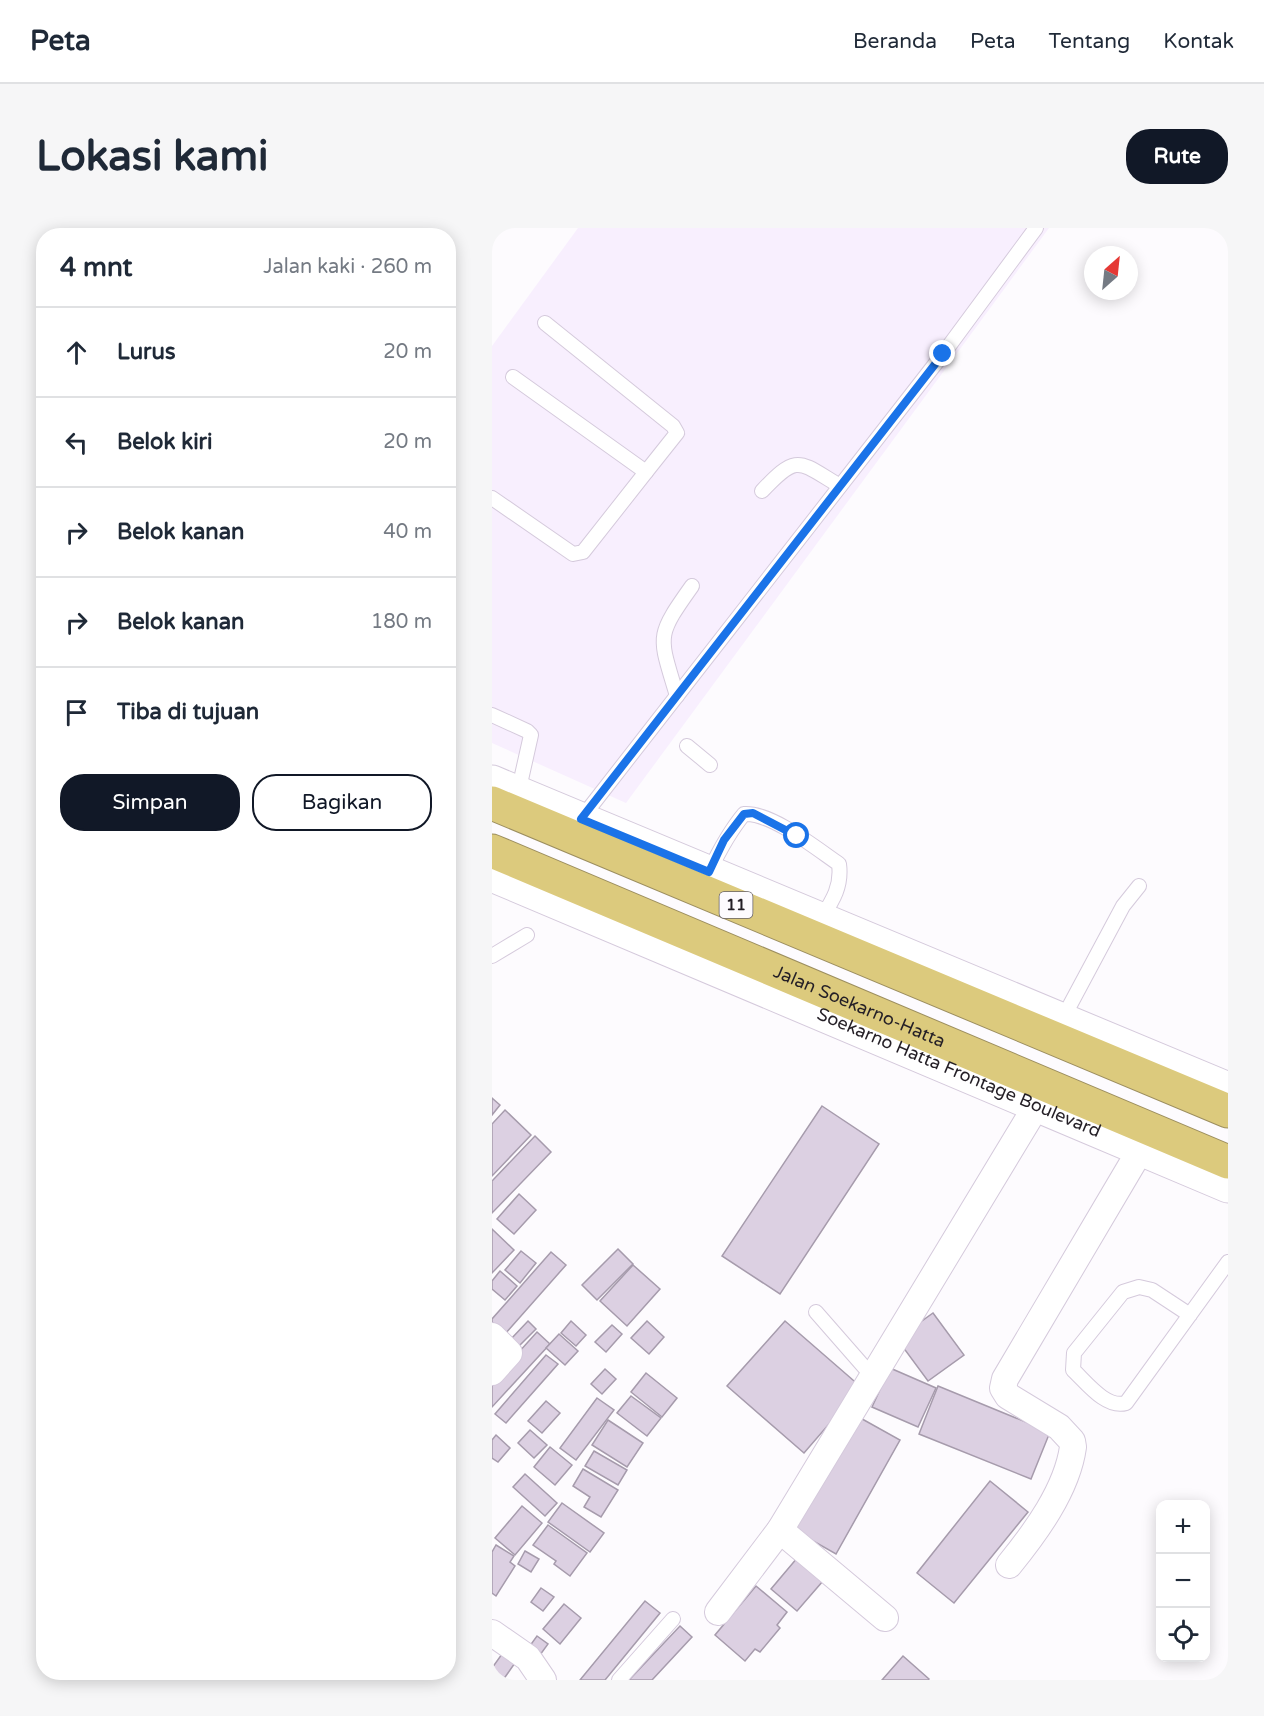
<!DOCTYPE html>
<html lang="id">
<head>
<meta charset="utf-8">
<style>
	:root { --surface:#fff; --page:#f6f6f7; --text:#1f2937; --muted:#747a83; --line:#e0e1e3; --accent:#111827 }
	body { margin:0; font-family:"Varela Round",sans-serif; background:var(--page); color:var(--text) }
	.controls { position:absolute; right:18px; bottom:18px; display:grid; overflow:hidden; border-radius:12px; box-shadow:0 3px 15px #0003 }
	.controls button { width:54px; height:54px; display:grid; place-items:center; padding:0; border:0; border-bottom:2px solid var(--line); background:var(--surface); color:var(--text); font:30px sans-serif }
	.compass { position:absolute; left:592px; top:18px; width:54px; height:54px; border-radius:50%; background:var(--surface); box-shadow:0 3px 15px #0003; rotate:27deg }
	.stop { position:absolute; width:18px; height:18px; margin:-14px; border:4px solid #1a73e8; border-radius:50%; background:#fff }
	.stop.end { background:#1a73e8; border-color:#fff; box-shadow:0 2px 6px #0008 }
	.list { margin:0; padding:0; list-style:none }
	h2 { display:flex; justify-content:space-between; align-items:center; height:78px; margin:0; padding:0 24px; font-size:26px }
	h2 small { font-size:20px; font-weight:400; color:var(--muted) }
	.list li { display:grid; grid-template-columns:39px 1fr auto; gap:18px; align-items:center; box-sizing:border-box; height:90px; padding:0 24px; border-top:2px solid var(--line) }
	.list b { display:block; font-size:22px; white-space:nowrap }
	.list em { font-size:20px; font-style:normal; color:var(--muted) }
	.actions { display:flex; gap:12px; padding:18px 24px }
	.actions a { flex:1; padding:14px 0; border:2px solid var(--accent); border-radius:24px; text-align:center; font-size:21px; color:var(--accent) }
	.actions .main { background:var(--accent); color:#fff }
	.icon { flex:none; width:33px; height:33px; fill:none; stroke:currentColor; stroke-width:2; stroke-linecap:round; stroke-linejoin:round }
	.map { position:relative; flex:none; width:736px; height:1452px; overflow:hidden; border-radius:24px }
	header { display:flex; align-items:center; gap:36px; box-sizing:border-box; height:84px; padding:0 30px; background:var(--surface); border-bottom:2px solid var(--line) }
	header strong { font-size:28px }
	nav { display:flex; gap:33px; margin-inline-start:auto; font-size:21px }
	.intro { display:flex; align-items:center; justify-content:space-between; box-sizing:border-box; height:144px; padding:0 36px }
	h1 { margin:0; font-size:42px }
	.button { padding:15px 27px; border-radius:24px; background:var(--accent); color:#fff; font-size:21px; font-weight:700 }
	main { display:flex; gap:36px; padding:0 36px }
	aside { flex:1; background:var(--surface); border-radius:24px; box-shadow:0 3px 15px #0003 }
	.map>svg:first-child { display:block }
	.built { fill:#f8effe }
	.building { fill:#dcd0e2; stroke:#a69bac; stroke-width:1.5 }
	.lines { fill:none; stroke-linecap:round; stroke-linejoin:round }
	.lane-casing { stroke:#d5cadc; stroke-width:16 }
	.street-casing { stroke:#d5cadc; stroke-width:28 }
	.secondary-casing { stroke:#d5cadc; stroke-width:35 }
	.highway-casing { stroke:#9c8e5f; stroke-width:35 }
	.lane { stroke:#fff; stroke-width:14 }
	.street { stroke:#fff; stroke-width:26 }
	.secondary { stroke:#fff; stroke-width:33 }
	.highway { stroke:#dcca7d; stroke-width:33 }
	.route { stroke:#1a73e8; stroke-width:8 }
	.labels { text-anchor:middle; dominant-baseline:central; stroke-width:5; stroke-linejoin:round; paint-order:stroke }
	.shield { fill:#fdfbfe; stroke:#656167; stroke-width:1.5 }
	.shield-label { font-size:16px; font-weight:bold; fill:#241f26 }
	.street-label { font-size:18px; fill:#241f26; stroke:#fdfbfe }
</style>
</head>
<body>
<header>
<strong>Peta</strong>
<nav><a>Beranda</a><a>Peta</a><a>Tentang</a><a>Kontak</a></nav>
</header>
<div class="intro"><h1>Lokasi kami</h1><a class="button">Rute</a></div>
<main>
<aside>
<h2>4 mnt<small>Jalan kaki · 260 m</small></h2>
<ul class="list">
<li><svg class="icon" aria-label="ahead" viewBox="0 0 24 24"><path d="M12 20V5M6 11l6-6 6 6"/></svg><div><b>Lurus</b></div><em>20 m</em></li>
<li><svg class="icon" aria-label="left" viewBox="0 0 24 24"><path d="M17 20v-9H6M10 6l-5 5 5 5"/></svg><div><b>Belok kiri</b></div><em>20 m</em></li>
<li><svg class="icon" aria-label="right" viewBox="0 0 24 24"><path d="M7 20v-9h11M14 6l5 5-5 5"/></svg><div><b>Belok kanan</b></div><em>40 m</em></li>
<li><svg class="icon" aria-label="right" viewBox="0 0 24 24"><path d="M7 20v-9h11M14 6l5 5-5 5"/></svg><div><b>Belok kanan</b></div><em>180 m</em></li>
<li><svg class="icon" aria-label="arrive" viewBox="0 0 24 24"><path d="M6 21V4h12l-3 4 3 4H6"/></svg><div><b>Tiba di tujuan</b></div></li>
</ul>
<div class="actions"><a class="main">Simpan</a><a>Bagikan</a></div>
</aside>
<div class="map">
<svg width="736" height="1452" viewBox="0 0 736 1452">
	<rect width="100%" height="100%" fill="#fdfbfe"/>
	<!-- built -->
	<path class="built" d="M86 0H557L134 575 0 515V118Z"/>
	<!-- building -->
	<g class="building">
		<path d="M0 870 8 877 0 887Z"/>
		<path d="M330 878 387 916 288 1066 230 1028Z"/>
		<path d="M13 882 39 907 0 948V896Z"/>
		<path d="M43 908 59 924 0 985V953Z"/>
		<path d="M27 966 44 982 22 1006 5 991Z"/>
		<path d="M0 1001 22 1022 0 1045Z"/>
		<path d="M126 1021 141 1036 105 1072 90 1057Z"/>
		<path d="M29 1023 44 1035 28 1055 13 1042Z"/>
		<path d="M59 1024 74 1037 13 1106 0 1094V1091Z"/>
		<path d="M141 1037 168 1061 135 1098 108 1073Z"/>
		<path d="M8 1043 25 1058 13 1072 0 1061V1053Z"/>
		<path d="M441 1085 472 1127 436 1153 405 1111Z"/>
		<path d="M36 1093 44 1101 27 1118 19 1111Z"/>
		<path d="M79 1093 94 1107 84 1118 69 1105Z"/>
		<path d="M155 1093 172 1109 157 1126 139 1110Z"/>
		<path d="M293 1093 369 1159 312 1225 235 1158Z"/>
		<path d="M120 1097 130 1106 114 1124 103 1114Z"/>
		<path d="M45 1104 58 1116 0 1179V1154Z"/>
		<path d="M67 1106 86 1123 73 1137 54 1120Z"/>
		<path d="M54 1127 66 1136 14 1195 3 1186Z"/>
		<path d="M398 1140 444 1160 426 1199 380 1179Z"/>
		<path d="M113 1141 124 1151 110 1166 99 1156Z"/>
		<path d="M154 1145 185 1170 170 1189 139 1164Z"/>
		<path d="M446 1158 558 1204 539 1251 427 1206Z"/>
		<path d="M139 1168 169 1190 155 1208 125 1185Z"/>
		<path d="M105 1170 122 1182 84 1232 68 1220Z"/>
		<path d="M54 1173 68 1185 50 1205 36 1193Z"/>
		<path d="M363 1187 408 1212 344 1326 300 1301Z"/>
		<path d="M116 1192 151 1215 135 1239 100 1217Z"/>
		<path d="M38 1202 55 1217 42 1230 26 1215Z"/>
		<path d="M4 1207 18 1220 6 1234 0 1230V1212Z"/>
		<path d="M58 1219 80 1237 63 1257 42 1239Z"/>
		<path d="M102 1223 135 1242 126 1257 93 1238Z"/>
		<path d="M91 1241 126 1262 109 1289 92 1279 98 1269 81 1258Z"/>
		<path d="M33 1246 65 1275 53 1288 21 1259Z"/>
		<path d="M498 1253 536 1284 462 1375 425 1345Z"/>
		<path d="M70 1275 112 1305 98 1324 56 1294Z"/>
		<path d="M30 1278 50 1295 23 1327 3 1310Z"/>
		<path d="M56 1297 95 1325 78 1348 62 1336 64 1333 41 1317Z"/>
		<path d="M4 1317 22 1328 18 1334 23 1338 4 1368 0 1365V1324Z"/>
		<path d="M33 1323 47 1331 39 1344 26 1336Z"/>
		<path d="M311 1323 337 1346 305 1383 279 1361Z"/>
		<path d="M264 1358 295 1384 285 1397 288 1400 268 1424 263 1421 253 1433 223 1407Z"/>
		<path d="M49 1360 62 1369 51 1383 39 1374Z"/>
		<path d="M153 1373 168 1385 113 1452H88Z"/>
		<path d="M72 1376 89 1390 68 1416 51 1401Z"/>
		<path d="M188 1398 200 1409 160 1452H137Z"/>
		<path d="M45 1408 56 1416 48 1427 37 1419Z"/>
		<path d="M10 1426 23 1435 11 1452H7L0 1447V1440Z"/>
		<path d="M411 1428 437 1451 436 1452H390Z"/>
	</g>
	<g class="lines">
		<defs>
			<g id="lane">
				<path d="M53 95 181 198 185 205 154 244"/>
				<path d="M270 263C306 225 306 233 348 258"/>
				<path d="M0 270 81 326 91 324 154 244 21 149"/>
				<path d="M185 468C167 407 163 410 200 358"/>
				<path d="M0 487 35 503 39 507 26 565"/>
				<path d="M195 518 218 537"/>
				<path d="M89 591 451 126 544 0"/>
				<path d="M217 644C227 623 237 604 252 586 279 584 325 621 347 636 350 658 341 672 329 691"/>
				<path d="M0 728 35 707"/>
				<path d="M570 792 631 678 647 658"/>
				<path d="M324 1084 380 1148"/>
				<path d="M698 1087 660 1062 647 1059 631 1064 582 1125 581 1142C594 1154 614 1181 634 1175L736 1034"/>
				<path d="M127 1452 181 1391"/>
			</g>
			<g id="street">
				<path d="M0 1108 17 1125 0 1144"/>
				<path d="M288 1302 393 1390"/>
				<path d="M517 1337C543 1305 575 1262 581 1219L580 1213 567 1199 516 1168 511 1160 513 1151 649 921"/>
				<path d="M226 1384 288 1302 545 877"/>
				<path d="M0 1405 36 1430 51 1452"/>
			</g>
			<g id="secondary">
				<path d="M0 554 736 861"/>
				<path id="s1" d="M0 647 736 958"/>
			</g>
			<g id="highway">
				<path d="M0 575 736 883"/>
				<path id="s2" d="M0 623 736 934"/>
			</g>
		</defs>
		<!-- lane casing -->
		<use href="#lane" class="lane-casing"/>
		<!-- street casing -->
		<use href="#street" class="street-casing"/>
		<!-- secondary casing -->
		<use href="#secondary" class="secondary-casing"/>
		<!-- highway casing -->
		<use href="#highway" class="highway-casing"/>
		<!-- lane -->
		<use href="#lane" class="lane"/>
		<!-- street -->
		<use href="#street" class="street"/>
		<!-- secondary -->
		<use href="#secondary" class="secondary"/>
		<!-- highway -->
		<use href="#highway" class="highway"/>
	</g>
	<g class="lines">
		<!-- route -->
		<path class="route" d="M305 608 261 585 252 586 232 612 217 644 89 591 451 126"/>
	</g>
	<g class="labels">
		<!-- shield labels -->
		<rect class="shield" x="227.5" y="664" width="33" height="26" rx="4.5"/>
		<g class="shield-label">
			<text x="244" y="677">11</text>
		</g>
		<!-- street labels -->
		<g class="street-label">
			<text stroke="none"><textPath href="#s2" startOffset="399">Jalan Soekarno-Hatta</textPath></text>
			<text stroke="none"><textPath href="#s1" startOffset="507">Soekarno Hatta Frontage Boulevard</textPath></text>
		</g>
	</g>
</svg>
<div class="controls">
<button>+</button>
<button>−</button>
<button><svg class="icon" aria-label="locate" viewBox="0 0 24 24"><circle cx="12" cy="12" r="6"/><path d="M12 2v4M12 18v4M2 12h4M18 12h4"/></svg></button>
</div>
<svg class="compass" viewBox="-18 -18 36 36"><path d="M0-13l5 13h-10z" fill="#e53935"/><path d="M0 13l5-13h-10z" fill="#747a83"/></svg>
<div class="stop" style="left:305px;top:608px"></div>
<div class="stop end" style="left:451px;top:126px"></div>
</div>
</main>
</body>
</html>
